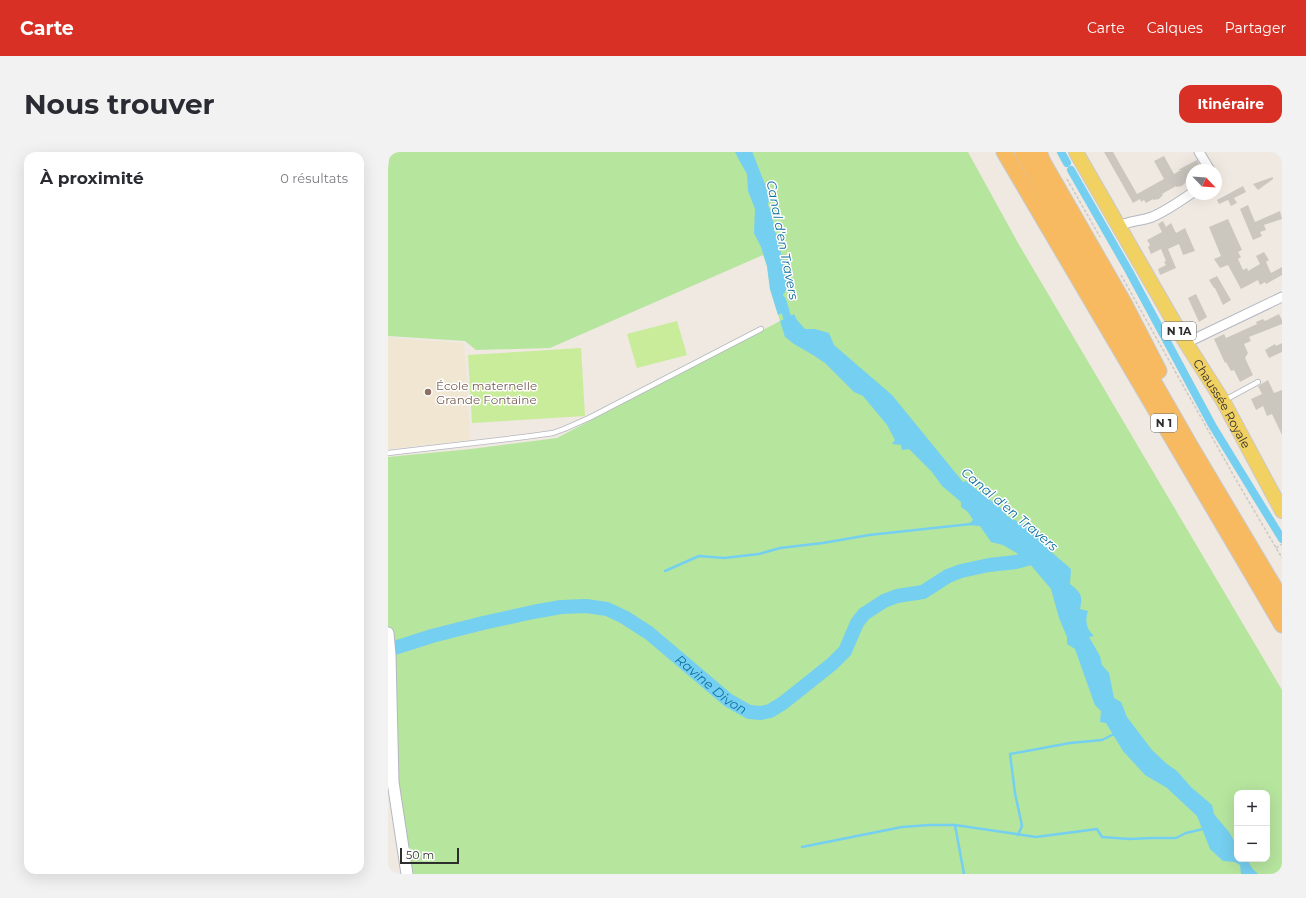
<!DOCTYPE html>
<html lang="fr">
<head>
<meta charset="utf-8">
<style>
	:root { --surface:#fff; --page:#f2f2f3; --text:#2b2b33; --muted:#7c7c81; --line:#e1e1e2; --accent:#d93025 }
	body { margin:0; font-family:Montserrat,sans-serif; background:var(--page); color:var(--text) }
	.controls { position:absolute; right:12px; bottom:12px; display:grid; overflow:hidden; border-radius:8px; box-shadow:0 4px 16px #0002 }
	.controls button { width:36px; height:36px; display:grid; place-items:center; padding:0; border:0; border-bottom:1px solid var(--line); background:var(--surface); color:var(--text); font:20px sans-serif }
	.compass { position:absolute; left:798px; top:12px; width:36px; height:36px; border-radius:50%; background:var(--surface); box-shadow:0 4px 16px #0002; rotate:115deg }
	.scale { position:absolute; left:12px; bottom:10px; width:59px; box-sizing:border-box; padding-left:4px; border:2px solid #2e2e2e; border-top:0; font-size:11px; line-height:14px; white-space:nowrap; color:#2e2e2e; -webkit-text-stroke:3px #fff; paint-order:stroke }
	.list { margin:0; padding:0; list-style:none }
	h2 { display:flex; justify-content:space-between; align-items:center; height:52px; margin:0; padding:0 16px; font-size:17px }
	h2 small { font-size:13px; font-weight:400; color:var(--muted) }
	.map { position:relative; flex:none; width:894px; height:722px; overflow:hidden; border-radius:12px }
	header { display:flex; align-items:center; gap:24px; box-sizing:border-box; height:56px; padding:0 20px; background:var(--accent); color:#fff }
	header strong { font-size:19px }
	nav { display:flex; gap:22px; margin-inline-start:auto; font-size:14px }
	.intro { display:flex; align-items:center; justify-content:space-between; box-sizing:border-box; height:96px; padding:0 24px }
	h1 { margin:0; font-size:28px }
	.button { padding:10px 18px; border-radius:12px; background:var(--accent); color:#fff; font-size:14px; font-weight:700 }
	main { display:flex; gap:24px; padding:0 24px }
	aside { flex:1; background:var(--surface); border-radius:12px; box-shadow:0 4px 16px #0002 }
	.map>svg:first-child { display:block }
	.education { fill:#f0e6d1 }
	.green { fill:#b6e59e; fill-rule:evenodd }
	.pitch { fill:#c9ec9a }
	.water { fill:#75cff0 }
	.lines { fill:none; stroke-linecap:round; stroke-linejoin:round }
	.stream { stroke:#75cff0; stroke-width:2.5 }
	.canal { stroke:#75cff0; stroke-width:8 }
	.river { stroke:#75cff0; stroke-width:14 }
	.building { fill:#cbc7bf }
	.service-casing { stroke:#b4b7c1; stroke-width:6 }
	.minor-casing { stroke:#b4b7c1; stroke-width:11 }
	.tertiary-casing { stroke:#b4b7c1; stroke-width:13 }
	.primary-casing { stroke:#c9c9c9; stroke-width:16 }
	.trunk-casing { stroke:#c9c9c9; stroke-width:17 }
	.path { stroke:#c9c9c9; stroke-width:1.5; stroke-dasharray:3 2; stroke-linecap:butt }
	.service { stroke:#fff; stroke-width:4.5 }
	.minor { stroke:#fff; stroke-width:9 }
	.tertiary { stroke:#fff; stroke-width:11 }
	.primary { stroke:#f2d163; stroke-width:14 }
	.trunk { stroke:#f8ba60; stroke-width:15 }
	.education-dot { fill:#8d6e63; stroke:#fff; stroke-width:1.5 }
	.labels { text-anchor:middle; dominant-baseline:central; stroke-width:3; stroke-linejoin:round; paint-order:stroke }
	.shield { fill:#fff; stroke:#6d6d6d; stroke-width:1 }
	.shield-label { font-size:11px; font-weight:bold; fill:#2e2e2e }
	.education-label { font-size:12px; fill:#785e54; stroke:#fff; text-anchor:start }
	.street-label { font-size:12px; fill:#2e2e2e; stroke:#fff }
	.water-label { font-size:13px; font-style:italic; fill:#0d6fa3; stroke:#fff }
</style>
</head>
<body>
<header>
<strong>Carte</strong>
<nav><a>Carte</a><a>Calques</a><a>Partager</a></nav>
</header>
<div class="intro"><h1>Nous trouver</h1><a class="button">Itinéraire</a></div>
<main>
<aside>
<h2>À proximité<small>0 résultats</small></h2>
<ul class="list">
</ul>
</aside>
<div class="map">
<svg width="894" height="722" viewBox="0 0 894 722">
	<rect width="100%" height="100%" fill="#efe9e1"/>
	<!-- education -->
	<path class="education" d="M0 186 76 191 82 288 0 297Z"/>
	<!-- green -->
	<path class="green" d="M2 0H580L630 91 894 538V722H19L5 630 2 503 0 474V305L83 297 169 286 392 169 382 137 379 114 375 103 162 196 88 198 77 189 0 184V18ZM849 641H879V707H849Z"/>
	<!-- pitch -->
	<g class="pitch">
		<path d="M289 169 299 203 249 216 239 182Z"/>
		<path d="M193 196 197 264 84 271 80 203Z"/>
	</g>
	<!-- water -->
	<g class="water">
		<path d="M347 0H361L383 61 380 73 389 82 400 135 395 143 401 157 390 163 382 137 379 114 373 95 366 81 367 57 360 39 359 22 351 8Z"/>
		<path d="M406 162 409 168 417 177H427L441 181 446 193 504 243 575 330 578 329 590 339 614 357 619 364 648 379 660 397 683 417 682 432C693 441 695 443 692 457L700 459C697 469 698 477 706 484L701 485 712 504 714 513 721 521 726 546 733 550 739 565 764 598 779 612 789 619 803 635 824 653 826 662 841 680 849 694V707H859L864 716 870 722H853L852 713 847 710 835 709 822 697 809 664 779 636 757 623 735 599 718 571 712 570 713 559 707 553 704 545 687 497 679 492V485L671 466 663 437 641 411 632 403 615 393 603 390 592 374 580 373 585 368 580 360 573 355V350L554 334 544 320 521 297 514 298 513 293 504 292 507 288 499 273 475 244 466 240 437 211 425 203 406 192 397 185 392 169Z"/>
	</g>
	<g class="lines">
		<!-- stream -->
		<g class="stream">
			<path d="M277 419 311 404 336 406 371 402 392 396 435 391 481 383 583 372"/>
			<path d="M567 673 576 722"/>
			<path d="M630 683 634 674 627 641 622 602 682 591 714 588 726 582"/>
			<path d="M414 695 514 675 541 673H567L648 685 709 677 714 685 741 687 764 686H788L798 681 815 677"/>
		</g>
		<!-- canal -->
		<g class="canal">
			<path d="M360 0 373 33 377 48"/>
			<path d="M673 0 679 11"/>
			<path d="M683 18 741 119 824 273 894 387"/>
			<path d="M379 60 384 86"/>
			<path d="M394 148 399 165 405 174"/>
		</g>
		<!-- river -->
		<path class="river" id="s1" d="M0 498 44 484 95 471 145 460 173 455 198 454 219 457 236 465 261 481 340 548 361 560 373 561 382 559 395 551 444 512 457 499 469 471 476 462 496 449 509 444 535 440 560 424 573 419 601 413 628 410 654 403"/>
	</g>
	<!-- building -->
	<g class="building">
		<path d="M716 0H725L749 42 776 27 766 9 776 4 786 22 793 18H790L809 8 814 18H804V25L797 29 798 30 794 34 788 35V34L774 42 775 43 771 47 765 48V47L758 51 756 48 753 50 752 47 745 51Z"/>
		<path d="M885 25V27L870 38 865 32Z"/>
		<path d="M855 34 858 40 846 46 849 51 843 54 840 48 831 52 829 48Z"/>
		<path d="M860 53 867 70 892 59 894 67 876 73 878 78 872 80 874 84 865 88 852 57Z"/>
		<path d="M840 67 854 98 850 100 853 105 850 107 855 118 859 116 860 119 872 112 868 104 876 100 881 108 878 110 883 121 894 115V123L878 132 877 130 872 133 870 128 853 137 840 113 832 116 826 107 833 104 821 75Z"/>
		<path d="M775 69 778 75 783 71 788 81 797 76 807 99 795 103 791 92 780 97 788 116 772 123 770 117 778 113 776 110 778 109 773 97 763 102 760 95 762 93 759 88 774 80 770 72Z"/>
		<path d="M829 124 843 148 835 153 827 136H826L821 128Z"/>
		<path d="M808 142 819 165 811 170 800 146Z"/>
		<path d="M891 162 894 168V172L861 185 863 189 856 192 860 201 857 206 865 223 852 230 846 218 843 219 838 210 837 211 826 187 836 182 838 186 869 172 868 170 875 167 877 169Z"/>
		<path d="M894 191V200L881 206 877 198 887 192 888 194Z"/>
		<path d="M880 228 886 241 894 238V283L884 262 879 264 875 254 868 258 863 247 874 242 870 234Z"/>
	</g>
	<g class="lines">
		<defs>
			<g id="service">
				<path d="M837 248 870 230"/>
				<path d="M0 301 136 285 165 281 176 277 201 266 373 177"/>
			</g>
			<g id="minor">
				<path d="M811 0 822 18"/>
				<path d="M731 74C741 69 753 69 764 65 778 59 791 50 804 41"/>
				<path d="M798 191 894 145"/>
			</g>
			<path id="tertiary" d="M0 481 2 503 5 630 19 722"/>
			<g id="primary">
				<path id="s2" d="M688 0 798 191 835 249 894 359"/>
			</g>
			<g id="trunk">
				<path d="M616 0 894 473"/>
				<path d="M634 0 803 295 894 448"/>
				<path d="M651 0 655 10 736 151 771 219"/>
			</g>
		</defs>
		<!-- service casing -->
		<use href="#service" class="service-casing"/>
		<!-- minor casing -->
		<use href="#minor" class="minor-casing"/>
		<!-- tertiary casing -->
		<use href="#tertiary" class="tertiary-casing"/>
		<!-- primary casing -->
		<use href="#primary" class="primary-casing"/>
		<!-- trunk casing -->
		<use href="#trunk" class="trunk-casing"/>
		<!-- path -->
		<g class="path">
			<path d="M679 27 712 85"/>
			<path d="M733 123 847 326 894 406"/>
			<path d="M888 396 894 392"/>
		</g>
		<!-- service -->
		<use href="#service" class="service"/>
		<!-- minor -->
		<use href="#minor" class="minor"/>
		<!-- tertiary -->
		<use href="#tertiary" class="tertiary"/>
		<!-- primary -->
		<use href="#primary" class="primary"/>
		<!-- trunk -->
		<use href="#trunk" class="trunk"/>
	</g>
	<!-- markers -->
	<circle class="education-dot" cx="40" cy="240" r="4"/>
	<g class="labels">
		<!-- shield labels -->
		<g class="shield">
			<rect x="774" y="170" width="34" height="18" rx="3"/>
			<rect x="763" y="262" width="26" height="18" rx="3"/>
		</g>
		<g class="shield-label">
			<text x="791" y="179">N 1A</text>
			<text x="776" y="271">N 1</text>
		</g>
		<!-- education labels -->
		<g class="education-label">
			<text x="48" y="233">École maternelle<tspan x="48" dy="14">Grande Fontaine</tspan></text>
		</g>
		<!-- street labels -->
		<g class="street-label">
			<text stroke="none"><textPath href="#s2" startOffset="291">Chaussée Royale</textPath></text>
		</g>
		<!-- water labels -->
		<g class="water-label">
			<text transform="translate(395 88) rotate(79)">Canal d'en Travers</text>
			<text transform="translate(622 357) rotate(40)">Canal d'en Travers</text>
			<text stroke="none"><textPath href="#s1" startOffset="354">Ravine Divon</textPath></text>
		</g>
	</g>
</svg>
<div class="controls">
<button>+</button>
<button>−</button>
</div>
<svg class="compass" viewBox="-18 -18 36 36"><path d="M0-13l5 13h-10z" fill="#e53935"/><path d="M0 13l5-13h-10z" fill="#7c7c81"/></svg>
<div class="scale">50 m</div>
</div>
</main>
</body>
</html>
